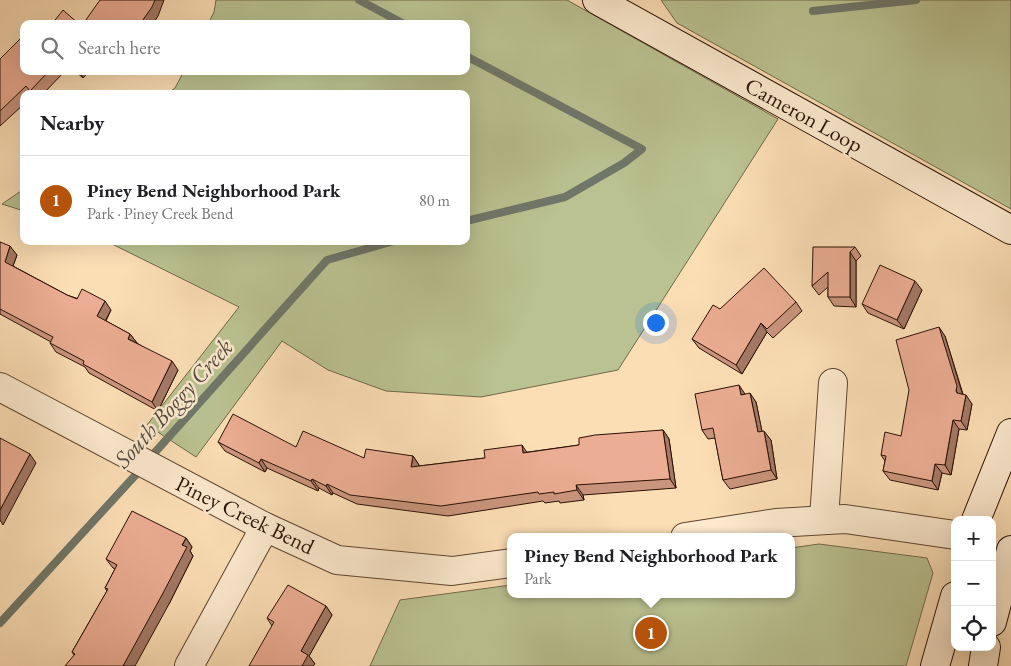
<!DOCTYPE html>
<html lang="en">
<head>
<meta charset="utf-8">
<style>
	:root { --surface:#fff; --page:#f6f6f6; --text:#202124; --muted:#757577; --line:#e0e0e0; --accent:#b45309 }
	body { margin:0; font-family:"EB Garamond",serif; background:var(--page); color:var(--text) }
	.controls { position:absolute; right:15px; bottom:15px; display:grid; overflow:hidden; border-radius:10px; box-shadow:0 5px 20px #0002 }
	.controls button { width:45px; height:45px; display:grid; place-items:center; padding:0; border:0; border-bottom:1px solid var(--line); background:var(--surface); color:var(--text); font:25px sans-serif }
	.you { position:absolute; left:655px; top:322px; width:18px; height:18px; margin:-12px; border:4px solid #fff; border-radius:50%; background:#1a73e8; box-shadow:0 0 0 8px #1a73e833 }
	.badge { display:grid; place-items:center; width:32px; height:32px; border-radius:50%; background:var(--accent); color:#fff; font-size:16px; font-weight:700 }
	.pin { position:absolute; translate:-50% -50%; border:2px solid #fff; box-shadow:0 1px 5px #0006 }
	.popup { position:absolute; left:507px; top:533px; width:288px; height:65px; box-sizing:border-box; display:grid; place-content:center; border-radius:10px; background:var(--surface); filter:drop-shadow(0 1px 4px #0005); font-size:16px; white-space:nowrap; color:var(--muted) }
	.popup b { font-size:19px; color:var(--text) }
	.popup::after { content:''; position:absolute; left:50%; top:100%; margin-left:-10px; border:10px solid transparent; border-top-color:var(--surface) }
	.list { margin:0; padding:0; list-style:none }
	h2 { display:flex; justify-content:space-between; align-items:center; height:65px; margin:0; padding:0 20px; font-size:21px }
	h2 small { font-size:16px; font-weight:400; color:var(--muted) }
	.list li { display:grid; grid-template-columns:32px 1fr auto; gap:15px; align-items:center; box-sizing:border-box; height:90px; padding:0 20px; border-top:1px solid var(--line) }
	.list b { display:block; font-size:19px; white-space:nowrap }
	.list p { margin:0; font-size:16px; white-space:nowrap; color:var(--muted) }
	.list em { font-size:16px; font-style:normal; color:var(--muted) }
	.icon { flex:none; width:28px; height:28px; fill:none; stroke:currentColor; stroke-width:2; stroke-linecap:round; stroke-linejoin:round }
	.map { position:relative; flex:none; width:1011px; height:666px; overflow:hidden }
	.search { position:absolute; background:var(--surface); box-shadow:0 5px 20px #0002; left:20px; top:20px; width:450px; height:55px; display:flex; align-items:center; gap:12px; box-sizing:border-box; padding:0 18px; border-radius:10px; color:var(--muted); font-size:19px }
	.panel { position:absolute; background:var(--surface); box-shadow:0 5px 20px #0002; left:20px; top:90px; width:450px; height:155px; border-radius:10px }
	.map>svg:first-child { display:block }
	.green { fill:#bac291; stroke:#72694a }
	.lines { fill:none; stroke-linecap:round; stroke-linejoin:round }
	.stream { stroke:#70776a; stroke-width:8 }
	.street-casing { stroke:#5e4430; stroke-width:30 }
	.secondary-casing { stroke:#2a1004; stroke-width:30 }
	.street { stroke:#fdeacf; stroke-width:28 }
	.secondary { stroke:#fdeacf; stroke-width:28 }
	.wall { fill:#ca957e; stroke:#2a1004 }
	.shaded-wall { fill:#a47967; stroke:#2a1004 }
	.building { fill:#ebad93; stroke:#2a1004 }
	.labels { text-anchor:middle; dominant-baseline:central; stroke-width:5; stroke-linejoin:round; paint-order:stroke }
	.street-label { font-size:22px; fill:#2a1004; stroke:#fdeacf }
	.water-label { font-size:24px; font-style:italic; fill:#534c40; stroke:#fdeacf }
</style>
</head>
<body>
<div class="map">
<svg width="1011" height="666" viewBox="0 0 1011 666">
	<rect width="100%" height="100%" fill="#fcdeb5"/>
	<filter id="stains"><feTurbulence type="fractalNoise" baseFrequency=".004" numOctaves="4"/><feColorMatrix values="0 0 0 0 .2 0 0 0 0 .09 0 0 0 0 .02 0 0 0 .5 -.17"/></filter>
	<radialGradient id="worn" r=".72"><stop offset=".6" stop-color="#630" stop-opacity="0"/><stop offset="1" stop-color="#630" stop-opacity=".3"/></radialGradient>
	<!-- green -->
	<g class="green">
		<path d="M216 0H567L778 119 618 370 481 397 386 391 328 370 282 341 196 457 147 425 239 307 106 241H466V94H167L175 88 184 71H466V24H208L214 12Z"/>
		<path d="M661 0H1011V209L677 23Z"/>
		<path d="M24 189V211L2 204Z"/>
		<path d="M819 544 927 558 933 573 906 666H370L400 600 511 585V594H791V548Z"/>
	</g>
	<g class="lines">
		<!-- stream -->
		<g class="stream">
			<path d="M359 0 404 24"/>
			<path d="M813 11 916 0"/>
			<path d="M466 56 642 149 624 163 565 197 466 221"/>
			<path d="M149 459 327 260 394 241"/>
			<path d="M0 623 142 468"/>
		</g>
		<defs>
			<g id="street">
				<path d="M0 387 265 527 337 560 452 571 511 563"/>
				<path d="M824 519 833 383"/>
				<path d="M685 537 776 523 845 519 955 535"/>
				<path d="M189 666 265 527"/>
			</g>
			<g id="secondary">
				<path d="M597 0 1011 230"/>
				<path d="M976 520 1011 433"/>
				<path d="M992 622 1011 550"/>
				<path d="M935 666 955 596"/>
				<path d="M983 666 986 647"/>
			</g>
		</defs>
		<!-- street casing -->
		<use href="#street" class="street-casing"/>
		<!-- secondary casing -->
		<use href="#secondary" class="secondary-casing"/>
		<!-- street -->
		<use href="#street" class="street"/>
		<!-- secondary -->
		<use href="#secondary" class="secondary"/>
	</g>
	<!-- wall -->
	<g class="wall">
		<path d="M0 59 24 71H65L43 94H24V104L0 126Z"/>
		<path d="M75 71H89L83 78Z"/>
		<path d="M0 242 17 255 13 266 67 295 111 310 106 321 130 334 137 343 178 370 158 411 89 373 85 367 56 352 50 343 51 342 0 314Z"/>
		<path d="M855 247 861 256 856 261V307L834 306 828 297V287L819 295 812 286Z"/>
		<path d="M922 290 904 329 868 313 862 304Z"/>
		<path d="M796 302 802 311 773 338 767 332 742 374 699 348 692 339 720 309Z"/>
		<path d="M945 336 963 394 972 404 967 430 959 429 951 475 942 473 938 490 890 480 883 471 885 461 881 455 901 436Z"/>
		<path d="M745 394 756 402 762 432 771 440 777 479 730 489 723 480 715 438 708 439 702 430Z"/>
		<path d="M663 430 669 439 676 488 583 495 584 500 560 503 559 501 545 503 543 501 448 516 357 504 333 493 332 495 319 488 318 491 267 468 265 472 225 451 218 442 296 447 364 458 413 456 419 465V466L485 458 579 445Z"/>
		<path d="M186 538 192 547 190 551 193 556 169 604 74 655 72 652 107 591 105 588 115 569 113 568 106 559Z"/>
		<path d="M326 606 332 615 309 656 315 664 272 626 267 618Z"/>
	</g>
	<!-- shaded-wall -->
	<g class="shaded-wall">
		<path d="M155 0H164L158 16 153 24H140Z"/>
		<path d="M79 71H89L83 78Z"/>
		<path d="M10 246 17 255 11 271 5 262Z"/>
		<path d="M850 252 856 261V307L850 297Z"/>
		<path d="M915 281 922 290 904 329 897 320Z"/>
		<path d="M105 301 111 310 103 325 97 316Z"/>
		<path d="M761 323 767 332 742 374 736 365Z"/>
		<path d="M939 327 945 336 963 396 957 393Z"/>
		<path d="M130 334 137 343 128 339Z"/>
		<path d="M172 361 178 370 158 411 152 402Z"/>
		<path d="M739 385 745 394 741 395Z"/>
		<path d="M750 393 756 402 764 441 758 432Z"/>
		<path d="M966 395 972 404 967 430 961 421Z"/>
		<path d="M953 420 959 429 951 475 945 465Z"/>
		<path d="M663 430 669 439 676 488 670 479Z"/>
		<path d="M764 431 771 440 777 479 771 470Z"/>
		<path d="M522 445 528 454 523 453Z"/>
		<path d="M30 454 36 463 3 525 0 520V510Z"/>
		<path d="M413 456 419 465 417 476 411 467Z"/>
		<path d="M261 459 267 468 265 472 259 463Z"/>
		<path d="M935 464 942 473 938 490 932 481Z"/>
		<path d="M312 479 319 488 318 491 311 481Z"/>
		<path d="M327 484 333 493 332 495 326 486Z"/>
		<path d="M576 485 583 495 584 500 577 490Z"/>
		<path d="M186 538 192 547 190 551 193 556 169 604 135 666H123Z"/>
		<path d="M326 606 332 615 309 656 315 664 313 666H302L301 651Z"/>
	</g>
	<!-- building -->
	<g class="building">
		<path d="M100 0H155L152 7 140 24H83Z"/>
		<path d="M63 10 79 24H52Z"/>
		<path d="M24 35V71H49L30 91 26 86 0 111V59Z"/>
		<path d="M0 242 10 246 5 262 67 295 77 299 82 289 105 301 97 316 130 334 128 339 172 361 152 402 83 364 84 361 50 343 53 337 0 309Z"/>
		<path d="M813 247H855L850 252V297H828V272L812 286Z"/>
		<path d="M880 265 915 281 897 320 862 304Z"/>
		<path d="M764 268 796 302 767 329 761 323 736 365 692 339 713 305 720 309Z"/>
		<path d="M939 327 957 386 956 391 957 393 966 395 961 421 953 420 945 465 935 464 932 481 883 471 886 456 881 455 885 432 901 436 909 390 896 340Z"/>
		<path d="M739 385 741 395 750 393 758 432 764 431 771 470 723 480 713 428 702 430 695 394Z"/>
		<path d="M233 414 296 447 303 431 364 458 366 449 413 456 411 467 485 458 484 450 522 445 523 453 579 445V438L595 435 663 430 670 479 576 485 577 490 554 494V492L539 494 538 492 441 506 350 495 327 484 326 486 312 479 311 481 261 459 259 463 218 442Z"/>
		<path d="M0 438 30 454 0 510Z"/>
		<path d="M132 511 186 538 182 545 187 547 162 595 123 666H65L75 654 72 652 108 589 105 588 117 565 106 559Z"/>
		<path d="M288 585 326 606 301 651 308 655 302 666H249L274 622 267 618Z"/>
	</g>
	<g class="labels">
		<!-- street labels -->
		<g class="street-label">
			<text transform="translate(804 115) rotate(29)">Cameron Loop</text>
			<text transform="translate(245 515) rotate(26)">Piney Creek Bend</text>
		</g>
		<!-- water labels -->
		<g class="water-label">
			<text transform="translate(173 403) rotate(-48)">South Boggy Creek</text>
		</g>
	</g>
	<rect width="100%" height="100%" filter="url(#stains)"/>
	<rect width="100%" height="100%" fill="url(#worn)"/>
</svg>
<div class="controls">
<button>+</button>
<button>−</button>
<button><svg class="icon" aria-label="locate" viewBox="0 0 24 24"><circle cx="12" cy="12" r="6"/><path d="M12 2v4M12 18v4M2 12h4M18 12h4"/></svg></button>
</div>
<div class="you"></div>
<div class="pin badge" style="left:651px;top:633px">1</div>
<div class="popup"><b>Piney Bend Neighborhood Park</b>Park</div>
<div class="search"><svg class="icon" aria-label="search" viewBox="0 0 24 24"><circle cx="10" cy="10" r="6"/><path d="M15 15l6 6"/></svg>Search here</div>
<section class="panel">
<h2>Nearby<small></small></h2>
<ul class="list">
<li><span class="badge">1</span><div><b>Piney Bend Neighborhood Park</b><p>Park · Piney Creek Bend</p></div><em>80 m</em></li>
</ul>
</section>
</div>
</body>
</html>
